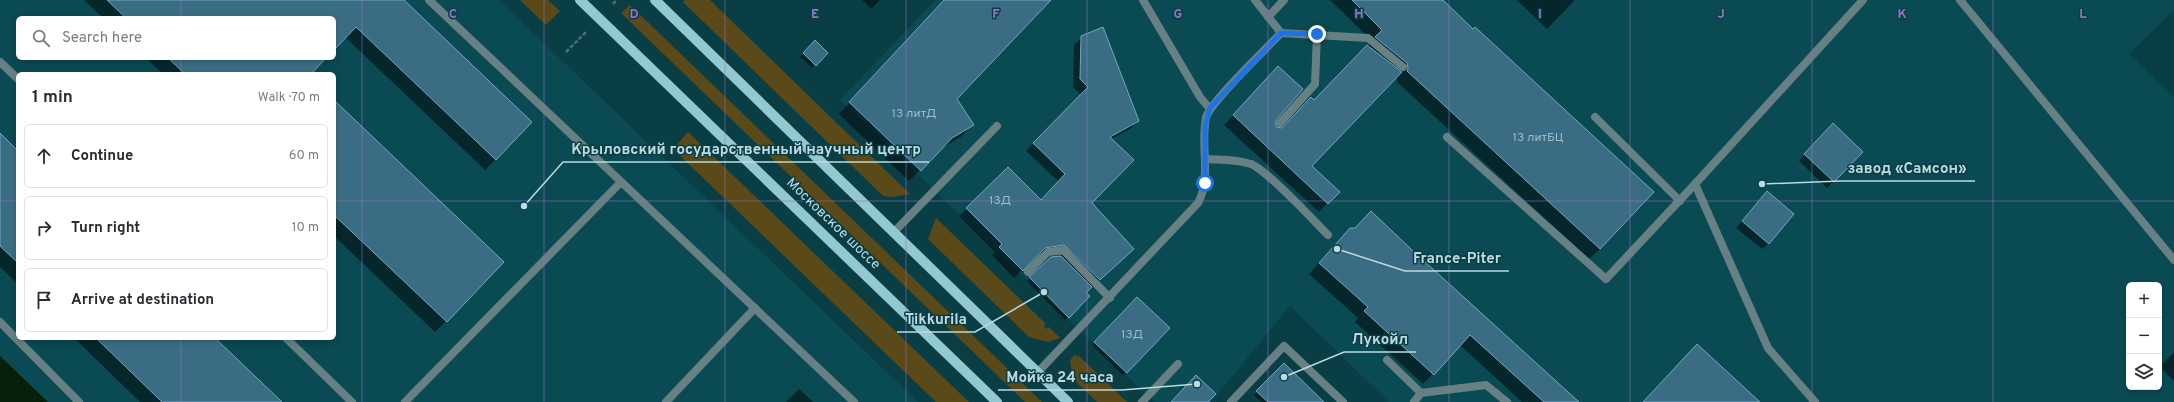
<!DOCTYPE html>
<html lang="en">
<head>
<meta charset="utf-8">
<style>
	:root { --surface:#fff; --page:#f7f7f7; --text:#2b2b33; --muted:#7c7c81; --line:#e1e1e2 }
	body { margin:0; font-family:Overpass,sans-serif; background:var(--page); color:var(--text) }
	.controls { position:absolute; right:12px; bottom:12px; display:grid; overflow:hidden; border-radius:6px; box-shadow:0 2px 6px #0003 }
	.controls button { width:36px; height:36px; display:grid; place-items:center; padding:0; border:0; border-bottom:1px solid var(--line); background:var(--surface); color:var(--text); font:20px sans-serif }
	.stop { position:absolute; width:12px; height:12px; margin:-9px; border:3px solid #1a73e8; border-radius:50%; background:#fff }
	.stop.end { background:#1a73e8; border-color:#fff; box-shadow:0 1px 4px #0008 }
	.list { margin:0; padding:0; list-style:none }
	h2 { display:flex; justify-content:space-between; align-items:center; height:52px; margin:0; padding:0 16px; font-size:17px }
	h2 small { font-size:13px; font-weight:400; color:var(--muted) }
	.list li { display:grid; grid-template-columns:26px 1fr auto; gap:12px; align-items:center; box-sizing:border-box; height:64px; margin:0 8px 8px; padding:0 8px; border:1px solid var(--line); border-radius:6px }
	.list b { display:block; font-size:15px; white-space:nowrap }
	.list em { font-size:13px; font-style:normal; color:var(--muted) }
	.icon { flex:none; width:22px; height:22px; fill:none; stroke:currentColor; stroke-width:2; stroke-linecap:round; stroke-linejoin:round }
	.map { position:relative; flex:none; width:2174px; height:402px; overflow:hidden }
	.search { position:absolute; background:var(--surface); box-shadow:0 2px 6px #0003; left:16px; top:16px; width:320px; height:44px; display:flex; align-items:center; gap:10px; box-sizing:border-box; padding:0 14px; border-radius:6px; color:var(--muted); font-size:15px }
	.panel { position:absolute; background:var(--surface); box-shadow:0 2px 6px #0003; left:16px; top:72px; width:320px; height:268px; border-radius:6px }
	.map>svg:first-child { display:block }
	.built { fill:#0a4a53; fill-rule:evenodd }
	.green { fill:#5a4919 }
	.water { fill:#06200c }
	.shadow { fill:#0007 }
	.building { fill:#3a6d84; stroke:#73a7bf }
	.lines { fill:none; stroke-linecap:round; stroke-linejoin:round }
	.path { stroke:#457278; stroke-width:2.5; stroke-dasharray:4 2; stroke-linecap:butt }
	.lane { stroke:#678084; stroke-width:8 }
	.primary { stroke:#93c8d1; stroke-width:10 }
	.route { stroke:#1a73e8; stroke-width:5 }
	.grid { fill:none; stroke:#9572cc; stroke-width:1; stroke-opacity:0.55 }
	.labels { text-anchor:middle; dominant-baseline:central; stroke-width:3; stroke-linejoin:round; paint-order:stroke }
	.number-label { font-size:12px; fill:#9cbfc8 }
	.street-label { font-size:14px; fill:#bcdadf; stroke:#0a3e45 }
	.grid-label { font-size:13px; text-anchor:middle; font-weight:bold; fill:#9572cc; stroke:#0a3e45; stroke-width:3; stroke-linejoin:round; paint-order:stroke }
	.leader { fill:none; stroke:#bcdadf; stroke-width:1.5 }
	.callout-dot { fill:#bcdadf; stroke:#0a3e45; stroke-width:1.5 }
	.callout-label { font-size:15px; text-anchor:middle; font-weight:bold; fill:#bcdadf; stroke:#0a3e45; stroke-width:3; stroke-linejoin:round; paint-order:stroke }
</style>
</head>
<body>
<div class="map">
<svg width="2174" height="402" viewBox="0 0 2174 402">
	<rect width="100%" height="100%" fill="#0a3e45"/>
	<!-- built -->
	<g class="built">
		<path d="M0 0H499L918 402H0ZM18 18H334V58H18ZM18 74H334V338H18Z"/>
		<path d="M935 0H2174V10L2129 54 2174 97V402H1389L1290 306 1211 402H1154L840 100ZM2129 285H2159V387H2129Z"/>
	</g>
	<!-- green -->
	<g class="green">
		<path d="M520 0H548L560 11 546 25Z"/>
		<path d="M685 0H710L910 194 892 197 883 196 683 2Z"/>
		<path d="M630 5 1042 402H1025L621 13Z"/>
		<path d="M688 132 969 402H936L673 149Z"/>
		<path d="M936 218 1046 324 1044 326 1046 329 1049 327 1060 338 1048 342 1029 337 928 239Z"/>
		<path d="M1074 355 1080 357 1127 402H1097L1073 379 1070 361Z"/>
	</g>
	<!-- water -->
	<path class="water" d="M0 356 48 402H0Z"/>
	<!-- shadow -->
	<g class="shadow">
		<path d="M84 0H402L496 159 485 170 345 37 334 48V18H103Z"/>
		<path d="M862 0H880L871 9Z"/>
		<path d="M945 0H1050L955 99 972 125 962 136 942 148 909 181 839 114Z"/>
		<path d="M1330 0H1441L1600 249 1589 259 1397 82V76L1310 166 1338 192 1319 212 1224 125 1269 77 1274 126 1279 130 1283 128 1314 101 1372 41Z"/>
		<path d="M1517 0H1575L1547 29Z"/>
		<path d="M1082 37 1138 121 1130 129 1111 139 1091 203 1125 257 1085 293 1089 296 1065 320 1027 281 1051 258 1062 257 1057 252 1036 255 1014 278 992 255 995 252 959 216 1008 168 1041 201 1059 182 1026 151 1081 95 1073 87 1074 45Z"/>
		<path d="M815 42 827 53 812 68 800 57Z"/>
		<path d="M146 58H325L310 74H163Z"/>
		<path d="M334 102 503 262 435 332 334 236Z"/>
		<path d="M1827 131 1834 181 1827 188 1799 161Z"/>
		<path d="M0 135 18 152V284L0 267Z"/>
		<path d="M1760 199 1769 243 1762 249 1736 228Z"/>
		<path d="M1340 239 1578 402H1522L1460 345 1423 384 1355 322 1358 318 1309 274Z"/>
		<path d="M1137 298 1168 328 1123 375 1092 345Z"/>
		<path d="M74 338H214L280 402H140Z"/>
		<path d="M2174 352V381L2160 367Z"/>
		<path d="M1284 365 1314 402H1261L1254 395Z"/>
		<path d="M799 389 813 402H786Z"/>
	</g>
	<!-- building -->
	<g class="building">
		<path d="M107 0H404L532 122 496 160 356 27 334 50V18H126Z"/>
		<path d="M944 0H1051L957 99 974 125 952 138 921 171 849 102Z"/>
		<path d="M1352 0H1443L1473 29 1475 27 1654 192 1600 249 1407 71 1408 68 1407 63 1375 37 1382 30Z"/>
		<path d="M1103 27 1139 121 1110 137 1134 160 1092 203 1134 249 1100 280 1064 245 1045 248 1023 271 999 247 1002 244 966 208 1008 167 1041 200 1065 174 1033 143 1088 87 1080 79 1081 36Z"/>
		<path d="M815 40 828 53 816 66 803 53Z"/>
		<path d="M1367 45 1402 72 1312 166 1340 192 1328 204 1233 115 1278 66 1303 89 1276 120V127L1282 128 1311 97 1314 100Z"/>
		<path d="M168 58H326L311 74H185Z"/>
		<path d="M334 100 504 262 447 322 334 215Z"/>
		<path d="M1833 123 1863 152 1834 182 1804 154Z"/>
		<path d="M0 133 18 151V263L0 246Z"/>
		<path d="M1767 191 1794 214 1769 244 1742 221Z"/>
		<path d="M1371 211 1413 251 1579 402H1544L1470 335 1434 375 1364 311 1368 307 1319 263 1350 228H1355Z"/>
		<path d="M1061 256 1092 287 1086 293 1090 296 1069 318 1029 277 1051 257Z"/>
		<path d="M1137 297 1170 328 1127 373 1094 342Z"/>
		<path d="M96 338H215L282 402H162Z"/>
		<path d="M1697 344 1760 402H1643Z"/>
		<path d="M1284 363 1324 402H1268L1256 391Z"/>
		<path d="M1196 375 1216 394 1208 402H1171Z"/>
	</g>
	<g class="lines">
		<!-- path -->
		<g class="path">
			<path d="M613 4 617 0"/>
			<path d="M566 52 586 32"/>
		</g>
		<!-- lane -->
		<g class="lane">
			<path d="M429 0 854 402"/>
			<path d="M1143 0 1200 97 1210 109"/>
			<path d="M1255 0 1281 33"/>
			<path d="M1960 0 2174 260"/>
			<path d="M1268 17 1284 0"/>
			<path d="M0 62 18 79"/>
			<path d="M1595 117 1680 201"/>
			<path d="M1280 123 1315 84 1317 34"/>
			<path d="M1447 137 1606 279 1695 184 1768 348 1815 402"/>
			<path d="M1205 159C1220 160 1236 159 1251 164 1268 171 1312 219 1328 235"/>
			<path d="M1695 184 1863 0"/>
			<path d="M893 233 997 126"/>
			<path d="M1028 272 1048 252 1063 250 1110 298"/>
			<path d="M0 322 79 402"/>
			<path d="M286 338 352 402"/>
			<path d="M1387 360 1421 393 1414 402"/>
			<path d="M1038 372 1198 203C1212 177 1200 147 1206 118 1209 103 1267 48 1281 33L1368 38 1403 67"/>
			<path d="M1421 393 1486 385 1507 402"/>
			<path d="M405 402 621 182"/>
			<path d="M666 402 755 308"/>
			<path d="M1142 402 1178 364"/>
			<path d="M1231 402 1284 346 1343 402"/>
		</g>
		<!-- primary -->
		<g class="primary">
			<path d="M580 0 997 402"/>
			<path d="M655 0 1068 402"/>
		</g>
	</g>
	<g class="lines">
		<!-- route -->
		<path class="route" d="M1205 183V126L1210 108 1281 33 1317 34"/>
	</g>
	<!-- grid -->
	<path class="grid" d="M181 0V18M362 0V402M544 0V402M725 0V402M906 0V402M1087 0V402M1268 0V402M1449 0V402M1630 0V402M1812 0V402M1993 0V402M181 58V74M0 201H18M334 201H2174M181 338V402"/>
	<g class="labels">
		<!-- number labels -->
		<g class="number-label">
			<text x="914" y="114">13 литД</text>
			<text x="1538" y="138">13 литБЦ</text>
			<text x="1000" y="201">13Д</text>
			<text x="1132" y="335">13Д</text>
		</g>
		<!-- street labels -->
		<g class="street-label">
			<text transform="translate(833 224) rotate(44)">Московское шоссе</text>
		</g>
	</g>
	<g class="grid-label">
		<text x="453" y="18">C</text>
		<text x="634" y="18">D</text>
		<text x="815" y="18">E</text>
		<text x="996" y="18">F</text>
		<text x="1178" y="18">G</text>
		<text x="1359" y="18">H</text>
		<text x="1540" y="18">I</text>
		<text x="1721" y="18">J</text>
		<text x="1902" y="18">K</text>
		<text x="2083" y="18">L</text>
	</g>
	<!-- callouts -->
	<path class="leader" d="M524 206L563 162H929M1762 184L1840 181H1975M1337 249L1405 271H1509M1044 292L975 332H897M1284 377L1344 352H1416M1197 384L1122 390H998"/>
	<g class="callout-dot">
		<circle cx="524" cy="206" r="4"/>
		<circle cx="1762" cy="184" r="4"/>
		<circle cx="1337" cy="249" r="4"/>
		<circle cx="1044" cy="292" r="4"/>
		<circle cx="1284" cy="377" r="4"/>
		<circle cx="1197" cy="384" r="4"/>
	</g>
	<g class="callout-label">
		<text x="746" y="154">Крыловский государственный научный центр</text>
		<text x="1907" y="173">завод «Самсон»</text>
		<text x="1457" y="263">France-Piter</text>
		<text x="936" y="324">Tikkurila</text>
		<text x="1380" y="344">Лукойл</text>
		<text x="1060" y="382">Мойка 24 часа</text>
	</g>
</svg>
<div class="controls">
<button>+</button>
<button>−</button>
<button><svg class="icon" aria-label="layers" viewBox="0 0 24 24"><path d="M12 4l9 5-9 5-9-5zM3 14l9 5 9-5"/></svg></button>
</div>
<div class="stop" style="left:1205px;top:183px"></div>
<div class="stop end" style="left:1317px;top:34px"></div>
<div class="search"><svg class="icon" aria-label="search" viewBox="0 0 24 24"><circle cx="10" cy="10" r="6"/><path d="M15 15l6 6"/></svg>Search here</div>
<section class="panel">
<h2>1 min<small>Walk · 70 m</small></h2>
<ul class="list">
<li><svg class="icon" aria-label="ahead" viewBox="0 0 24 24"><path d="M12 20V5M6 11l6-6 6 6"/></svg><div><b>Continue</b></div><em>60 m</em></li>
<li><svg class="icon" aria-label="right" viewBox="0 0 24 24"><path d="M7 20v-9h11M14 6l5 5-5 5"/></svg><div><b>Turn right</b></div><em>10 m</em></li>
<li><svg class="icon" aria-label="arrive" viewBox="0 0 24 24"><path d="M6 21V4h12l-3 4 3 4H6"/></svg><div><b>Arrive at destination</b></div></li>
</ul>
</section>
</div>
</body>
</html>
